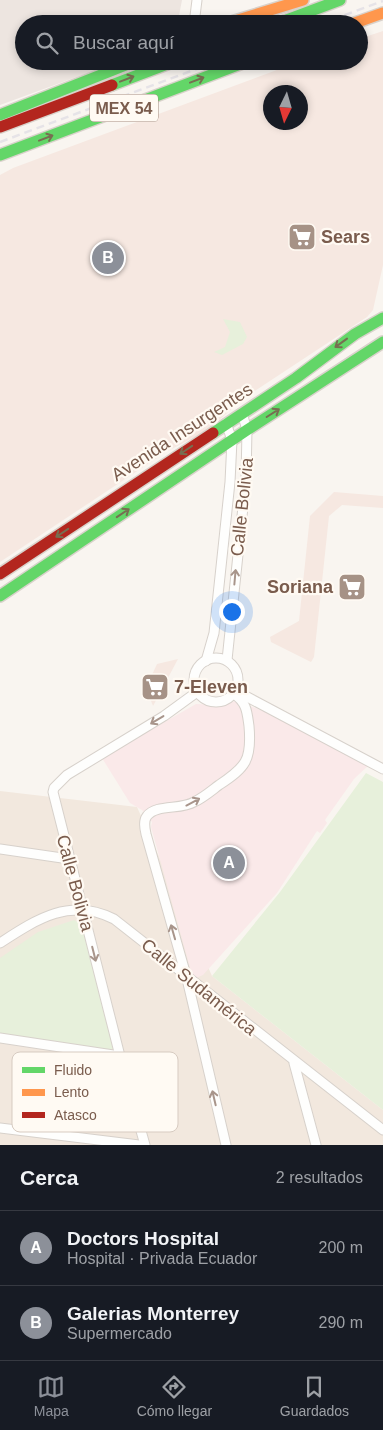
<!DOCTYPE html>
<html lang="es">
<head>
<meta charset="utf-8">
<style>
	:root { --surface:#171b24; --page:#20242c; --text:#f1f3f6; --muted:#9ea1a6; --line:#363941; --accent:#8c9099 }
	body { margin:0; font-family:Helvetica,sans-serif; background:var(--page); color:var(--text) }
	.compass { position:absolute; left:263px; top:85px; width:45px; height:45px; border-radius:50%; background:var(--surface); box-shadow:0 2px 8px #0003; rotate:185deg }
	.you { position:absolute; left:231px; top:611px; width:18px; height:18px; margin:-12px; border:4px solid #fff; border-radius:50%; background:#1a73e8; box-shadow:0 0 0 8px #1a73e833 }
	.badge { display:grid; place-items:center; width:32px; height:32px; border-radius:50%; background:var(--accent); color:#fff; font-size:16px; font-weight:700 }
	.pin { position:absolute; translate:-50% -50%; border:2px solid #fff; box-shadow:0 1px 5px #0006 }
	.list { margin:0; padding:0; list-style:none }
	h2 { display:flex; justify-content:space-between; align-items:center; height:65px; margin:0; padding:0 20px; font-size:21px }
	h2 small { font-size:16px; font-weight:400; color:var(--muted) }
	.list li { display:grid; grid-template-columns:32px 1fr auto; gap:15px; align-items:center; box-sizing:border-box; height:75px; padding:0 20px; border-top:1px solid var(--line) }
	.list b { display:block; font-size:19px; white-space:nowrap }
	.list p { margin:0; font-size:16px; white-space:nowrap; color:var(--muted) }
	.list em { font-size:16px; font-style:normal; color:var(--muted) }
	.icon { flex:none; width:28px; height:28px; fill:none; stroke:currentColor; stroke-width:2; stroke-linecap:round; stroke-linejoin:round }
	.map { position:relative; flex:none; width:383px; height:1145px; overflow:hidden }
	.search { position:absolute; background:var(--surface); box-shadow:0 2px 8px #0003; left:15px; right:15px; top:15px; height:55px; display:flex; align-items:center; gap:12px; box-sizing:border-box; padding:0 18px; border-radius:28px; color:var(--muted); font-size:19px }
	.sheet { height:215px; background:var(--surface) }
	nav { display:flex; justify-content:space-around; align-items:center; box-sizing:border-box; height:70px; border-top:1px solid var(--line); background:var(--surface); font-size:14px; color:var(--muted) }
	nav a { display:grid; justify-items:center; gap:2px }
	nav .on { color:var(--accent) }
	.map>svg:first-child { display:block }
	.residential { fill:#f2e8de }
	.commercial { fill:#f6e8e1; fill-rule:evenodd }
	.industrial { fill:#ede5e0 }
	.medical { fill:#fae9e9 }
	.green { fill:#e7f0db }
	.lines { fill:none; stroke-linecap:round; stroke-linejoin:round }
	.street-casing { stroke:#d7d1cb; stroke-width:11 }
	.fast-casing { stroke:#d9d2cb; stroke-width:14 }
	.slow-casing { stroke:#d9d2cb; stroke-width:14 }
	.jam-casing { stroke:#d9d2cb; stroke-width:14 }
	.street { stroke:#fefefd; stroke-width:9 }
	.fast { stroke:#63d668; stroke-width:11 }
	.slow { stroke:#ff974d; stroke-width:11 }
	.jam { stroke:#b3261e; stroke-width:11 }
	.rail { stroke:#e6e3e7; stroke-width:2.5; stroke-dasharray:8 5; stroke-linecap:butt }
	.oneway { stroke:#776e51 }
	.oneway2 { stroke:#a8958b }
	.labels { text-anchor:middle; dominant-baseline:central; stroke-width:4.5; stroke-linejoin:round; paint-order:stroke }
	.shield { fill:#fffaf3; stroke:#a28b7f; stroke-width:1 }
	.shield-label { font-size:16px; font-weight:bold; fill:#7a5c4d }
	.poi-label { font-size:18px; font-weight:bold; fill:#7a5c4d; stroke:#fffaf3; text-anchor:start }
	.street-label { font-size:18px; fill:#7a5c4d; stroke:#fffaf3 }
	.key { fill:#fffaf3; stroke:#d7cbc1; stroke-width:1 }
	.key-label { font-size:14px; fill:#7a5c4d }
</style>
</head>
<body>
<div class="map">
<svg width="383" height="1145" viewBox="0 0 383 1145">
	<rect width="100%" height="100%" fill="#f9f5f0"/>
	<!-- residential -->
	<path class="residential" d="M0 791 137 807 212 976 383 1110V1145H0Z"/>
	<!-- commercial -->
	<g class="commercial">
		<path d="M383 31V265L373 310 367 317 244 398 208 430 166 452 0 562V175L13 168 301 61H359V39ZM270 92H300V122H270Z"/>
		<path d="M334 492 383 496V508L342 505 329 516 314 657 311 662 271 642 270 637 299 621 310 516Z"/>
		<path d="M178 659 153 706 146 688 157 664Z"/>
	</g>
	<!-- industrial -->
	<path class="industrial" d="M0 0H182L178 21 174 24H24V61H114L104 67 0 105Z"/>
	<!-- medical -->
	<path class="medical" d="M237 701 276 716 371 763 354 779 325 820 327 823 320 833 317 831 277 893 203 975 196 978 192 975 151 827 152 822 142 810 130 803 102 758 196 704 220 705Z"/>
	<!-- green -->
	<g class="green">
		<path d="M223 319 240 322 247 337 243 344 222 355 214 352 225 347 230 332Z"/>
		<path d="M366 773 383 782V1110L212 976 280 892Z"/>
		<path d="M74 920 81 924 115 1045 114 1050 109 1051 0 1036V958L38 932Z"/>
	</g>
	<g class="lines">
		<defs>
			<g id="street">
				<path d="M194 24 197 0"/>
				<circle cx="216" cy="680" r="22"/>
				<path d="M227 660 246 478 247 430 242 413"/>
				<path d="M206 661 214 633 230 482 232 440 226 423"/>
				<path d="M238 692 383 769"/>
				<path d="M0 849 69 859"/>
				<path d="M0 943C37 919 70 897 114 919L383 1130"/>
				<path d="M0 1038 120 1056"/>
				<path d="M294 1063 316 1145"/>
				<path d="M0 1128 139 1145"/>
				<path d="M145 1145 120 1056 53 792 54 788 67 775 164 716 197 692"/>
				<path d="M226 1145 187 979 146 834C145 829 143 821 147 816 156 804 181 810 194 802 203 798 211 791 219 785 246 767 252 760 249 726 247 712 247 703 234 694"/>
			</g>
			<g id="fast">
				<path d="M276 24 340 0"/>
				<path d="M112 85 175 61"/>
				<path d="M0 115 136 61"/>
				<path d="M0 155 248 61"/>
				<path d="M213 433 296 378 355 334 383 318"/>
				<path d="M0 596 247 430 383 342"/>
			</g>
			<g id="slow">
				<path d="M225 24 303 0"/>
				<path d="M352 24 383 13"/>
			</g>
			<g id="jam">
				<path d="M0 127 112 85"/>
				<path d="M0 574 213 433"/>
			</g>
		</defs>
		<!-- street casing -->
		<use href="#street" class="street-casing"/>
		<!-- fast casing -->
		<use href="#fast" class="fast-casing"/>
		<!-- slow casing -->
		<use href="#slow" class="slow-casing"/>
		<!-- jam casing -->
		<use href="#jam" class="jam-casing"/>
		<!-- street -->
		<use href="#street" class="street"/>
		<!-- fast -->
		<use href="#fast" class="fast"/>
		<!-- slow -->
		<use href="#slow" class="slow"/>
		<!-- jam -->
		<use href="#jam" class="jam"/>
		<!-- rail -->
		<g class="rail">
			<path d="M320 24 383 1"/>
			<path d="M0 142 218 61"/>
		</g>
	</g>
	<!-- one-way arrows -->
	<defs><path id="oneway-shaft" d="M-6 0H5M1.5-3L5.5 0L1.5 3" fill="none" stroke-width="1.6" stroke-linecap="round" stroke-linejoin="round" transform="scale(1.25)"/></defs>
	<g class="oneway">
		<use href="#oneway-shaft" transform="translate(127 79) rotate(-21)"/>
		<use href="#oneway-shaft" transform="translate(197 80) rotate(-21)"/>
		<use href="#oneway-shaft" transform="translate(46 138) rotate(-21)"/>
		<use href="#oneway-shaft" transform="translate(341 343) rotate(144)"/>
		<use href="#oneway-shaft" transform="translate(273 413) rotate(-32)"/>
		<use href="#oneway-shaft" transform="translate(186 450) rotate(146)"/>
		<use href="#oneway-shaft" transform="translate(123 513) rotate(-34)"/>
		<use href="#oneway-shaft" transform="translate(62 533) rotate(146)"/>
	</g>
	<g class="oneway2">
		<use href="#oneway-shaft" transform="translate(235 577) rotate(-85)"/>
		<use href="#oneway-shaft" transform="translate(157 720) rotate(149)"/>
		<use href="#oneway-shaft" transform="translate(193 802) rotate(-28)"/>
		<use href="#oneway-shaft" transform="translate(173 932) rotate(-106)"/>
		<use href="#oneway-shaft" transform="translate(94 954) rotate(76)"/>
		<use href="#oneway-shaft" transform="translate(214 1098) rotate(-103)"/>
	</g>
	<!-- icons -->
	<defs>
		<symbol id="supermarket-square" viewBox="-11 -11 22 22"><rect x="-9" y="-9" width="18" height="18" rx="4" fill="#a69286" stroke="#fffaf3"/><path d="M-6-5.5h2.5l.6 2H6L4.5 2H-2.5L-4.4-4H-6ZM-1.5 3.2a1.3 1.3 0 1 0 .1 0ZM3 3.2a1.3 1.3 0 1 0 .1 0Z" fill="#fff"/></symbol>
	</defs>
	<g fill-rule="evenodd">
		<use href="#supermarket-square" x="286" y="221" width="32" height="32"/>
		<use href="#supermarket-square" x="336" y="571" width="32" height="32"/>
		<use href="#supermarket-square" x="139" y="671" width="32" height="32"/>
	</g>
	<g class="labels">
		<!-- shield labels -->
		<rect class="shield" x="90" y="94.5" width="68" height="27" rx="4"/>
		<g class="shield-label">
			<text x="124" y="108">MEX 54</text>
		</g>
		<!-- poi labels -->
		<g class="poi-label">
			<text x="321" y="237">Sears</text>
			<text x="333" y="587" text-anchor="end">Soriana</text>
			<text x="174" y="687">7-Eleven</text>
		</g>
		<!-- street labels -->
		<g class="street-label">
			<text transform="translate(182 432) rotate(-33)">Avenida Insurgentes</text>
			<text transform="translate(242 507) rotate(-84)">Calle Bolivia</text>
			<text transform="translate(75 883) rotate(75)">Calle Bolivia</text>
			<text transform="translate(199 987) rotate(39)">Calle Sudamérica</text>
		</g>
	</g>
	<!-- legend -->
	<rect x="12" y="1052" width="166" height="80" rx="8" class="key"/>
	<rect x="22" y="1067" width="23" height="6" fill="#63d668"/>
	<rect x="22" y="1089" width="23" height="7" fill="#ff974d"/>
	<rect x="22" y="1112" width="23" height="6" fill="#b3261e"/>
	<g class="key-label">
		<text x="54" y="1075">Fluido</text>
		<text x="54" y="1097">Lento</text>
		<text x="54" y="1120">Atasco</text>
	</g>
</svg>
<svg class="compass" viewBox="-18 -18 36 36"><path d="M0-13l5 13h-10z" fill="#e53935"/><path d="M0 13l5-13h-10z" fill="#9ea1a6"/></svg>
<div class="you"></div>
<div class="pin badge" style="left:229px;top:863px">A</div>
<div class="pin badge" style="left:108px;top:258px">B</div>
<div class="search"><svg class="icon" aria-label="search" viewBox="0 0 24 24"><circle cx="10" cy="10" r="6"/><path d="M15 15l6 6"/></svg>Buscar aquí</div>
</div>
<section class="sheet">
<h2>Cerca<small>2 resultados</small></h2>
<ul class="list">
<li><span class="badge">A</span><div><b>Doctors Hospital</b><p>Hospital · Privada Ecuador</p></div><em>200 m</em></li>
<li><span class="badge">B</span><div><b>Galerias Monterrey</b><p>Supermercado</p></div><em>290 m</em></li>
</ul>
</section>
<nav>
<a class="on"><svg class="icon" aria-label="map" viewBox="0 0 24 24"><path d="M3 6l6-2 6 2 6-2v14l-6 2-6-2-6 2zM9 4v14M15 6v14"/></svg>Mapa</a>
<a><svg class="icon" aria-label="directions" viewBox="0 0 24 24"><path d="M12 3l9 9-9 9-9-9zM9 14v-3h6M13 9l2 2-2 2"/></svg>Cómo llegar</a>
<a><svg class="icon" aria-label="saved" viewBox="0 0 24 24"><path d="M7 4h10v16l-5-4-5 4z"/></svg>Guardados</a>
</nav>
</body>
</html>
